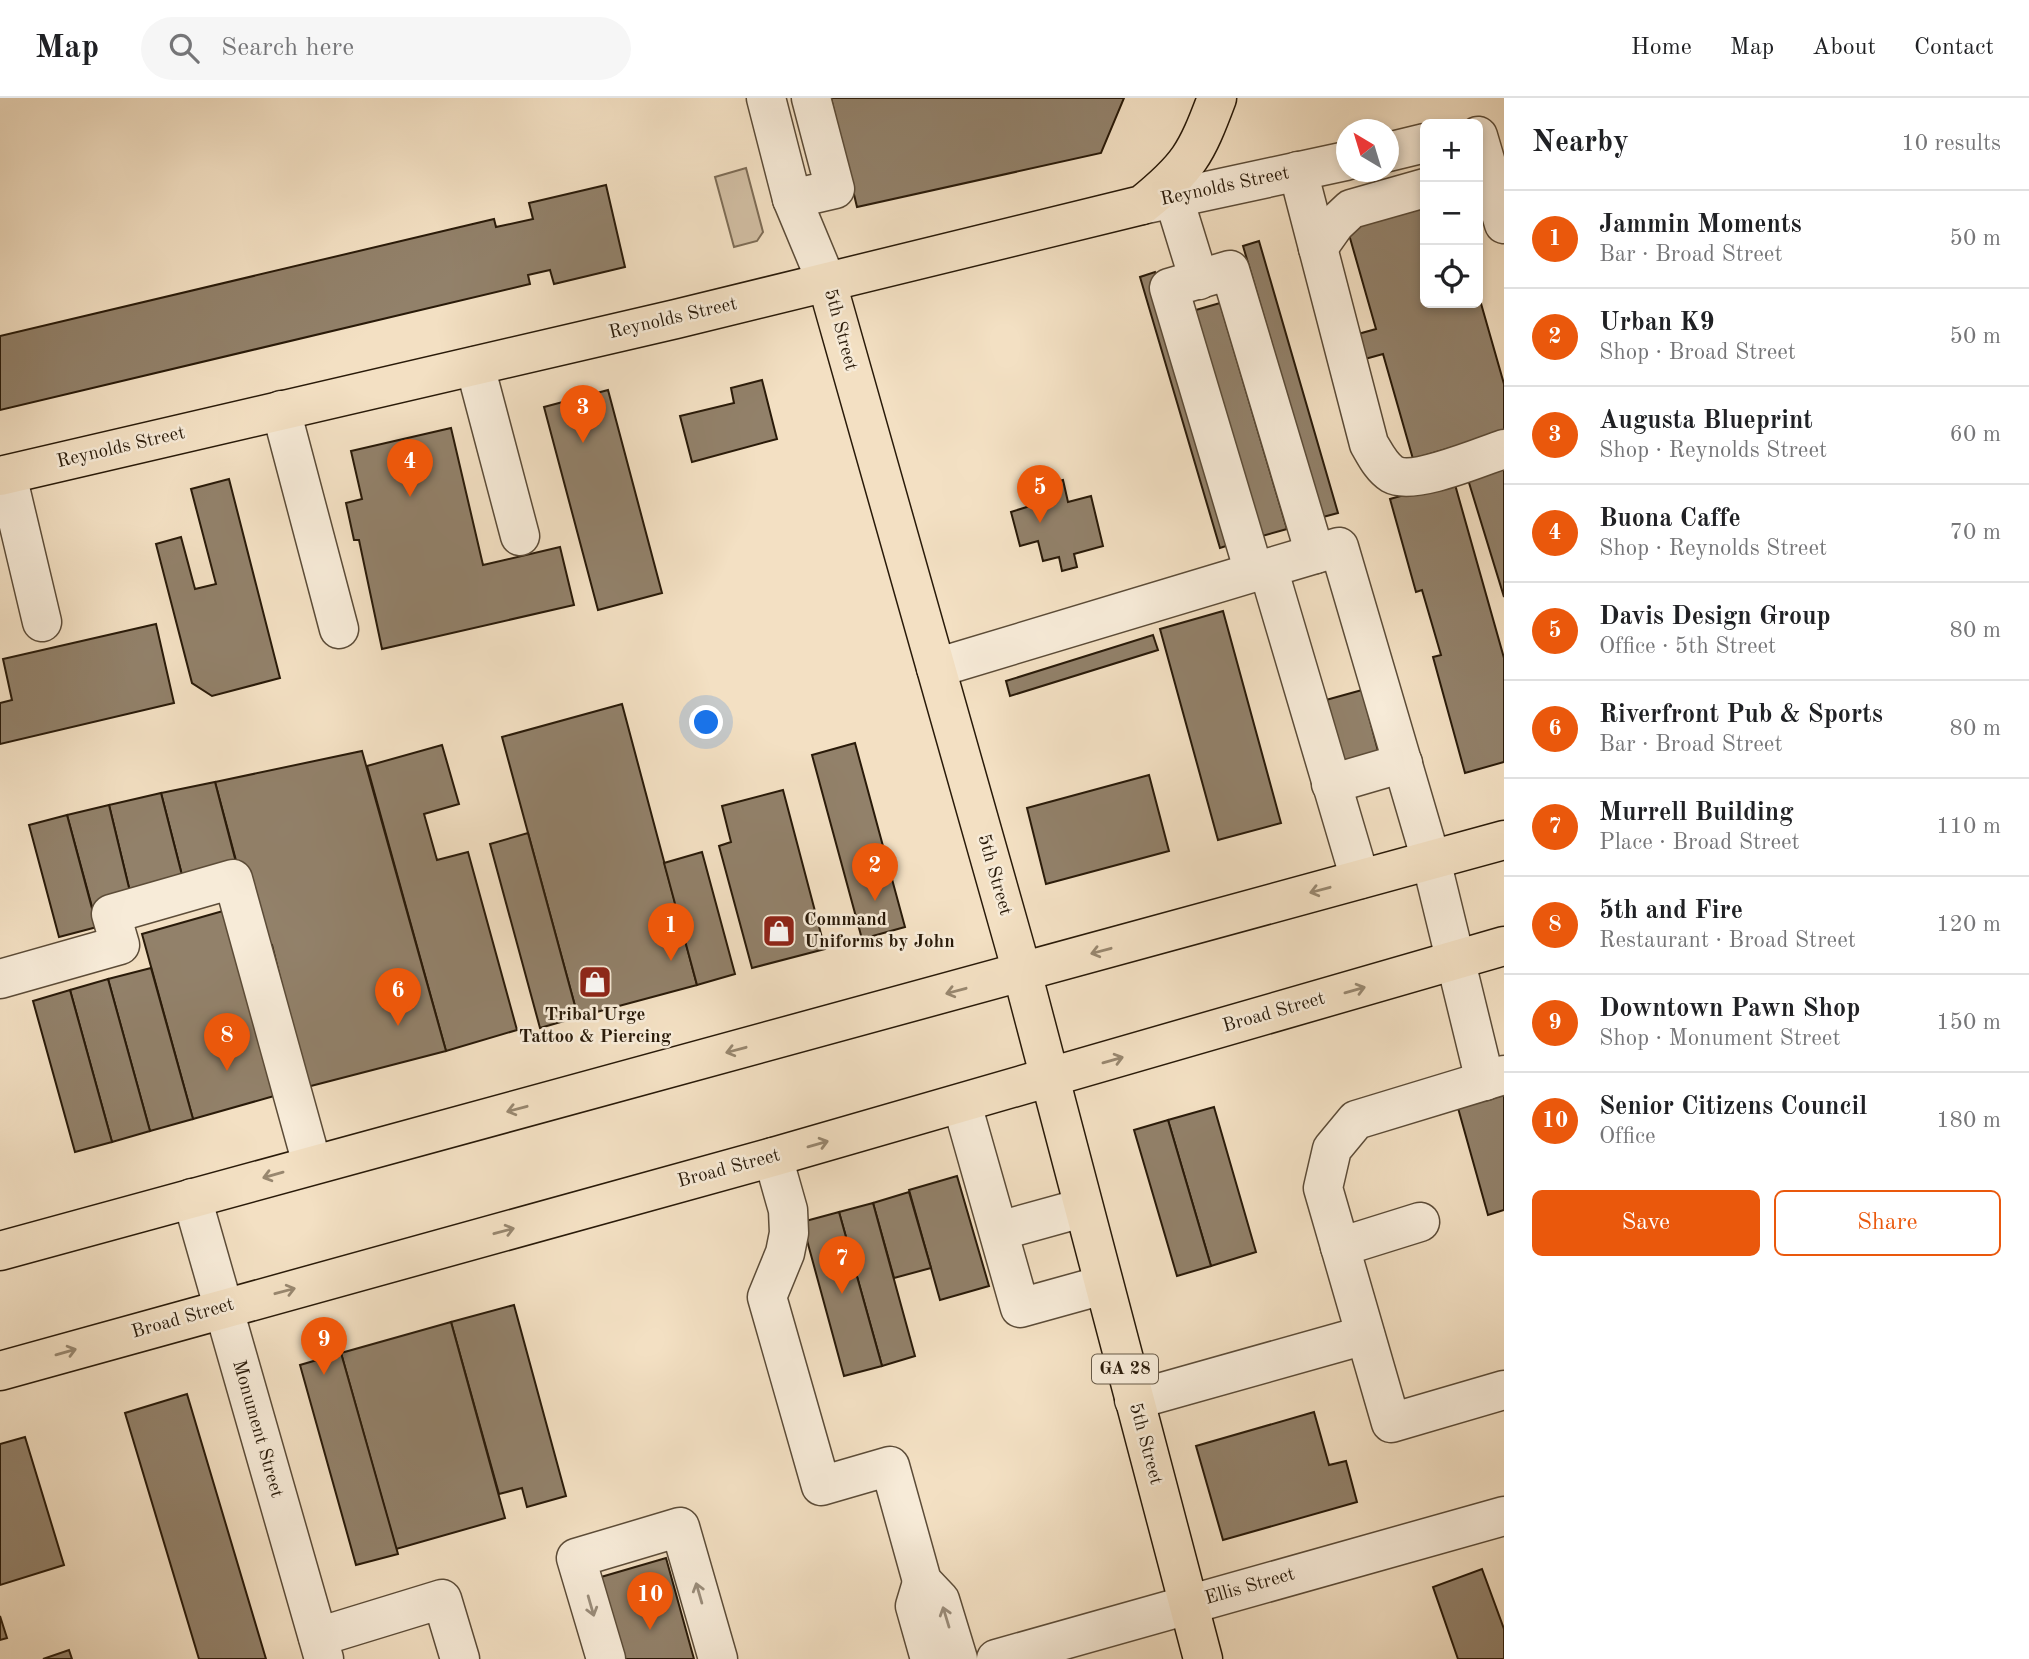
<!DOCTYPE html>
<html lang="en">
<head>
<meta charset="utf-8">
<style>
	:root { --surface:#fff; --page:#f6f6f6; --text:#202124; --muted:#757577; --line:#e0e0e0; --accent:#ea580c }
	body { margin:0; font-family:"Old Standard TT",serif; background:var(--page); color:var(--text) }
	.controls { position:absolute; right:21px; top:21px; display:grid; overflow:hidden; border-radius:10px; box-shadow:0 4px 10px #0003 }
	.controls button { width:63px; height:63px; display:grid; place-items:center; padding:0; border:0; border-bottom:2px solid var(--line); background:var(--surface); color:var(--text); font:35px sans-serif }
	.compass { position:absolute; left:1336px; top:21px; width:63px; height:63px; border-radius:50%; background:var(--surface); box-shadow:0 4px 10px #0003; rotate:322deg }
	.you { position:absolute; left:707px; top:625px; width:24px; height:24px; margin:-18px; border:5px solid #fff; border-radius:50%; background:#1a73e8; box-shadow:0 0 0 10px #1a73e833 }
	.badge { display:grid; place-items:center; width:46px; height:46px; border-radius:50%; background:var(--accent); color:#fff; font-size:23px; font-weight:700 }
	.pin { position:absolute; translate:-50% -58px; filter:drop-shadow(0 2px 4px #0008) }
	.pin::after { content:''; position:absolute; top:37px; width:24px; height:21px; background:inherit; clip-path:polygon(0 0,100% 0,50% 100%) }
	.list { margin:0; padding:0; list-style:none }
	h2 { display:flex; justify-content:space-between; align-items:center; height:91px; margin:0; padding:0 28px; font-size:30px }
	h2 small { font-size:23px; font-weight:400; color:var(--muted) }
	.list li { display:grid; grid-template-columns:46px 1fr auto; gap:21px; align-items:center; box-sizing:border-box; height:98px; padding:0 28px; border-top:2px solid var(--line) }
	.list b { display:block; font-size:26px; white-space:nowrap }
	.list p { margin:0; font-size:23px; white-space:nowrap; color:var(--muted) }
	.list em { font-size:23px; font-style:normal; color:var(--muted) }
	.actions { display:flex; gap:14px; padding:21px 28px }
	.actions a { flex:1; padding:16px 0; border:2px solid var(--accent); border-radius:10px; text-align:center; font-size:24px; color:var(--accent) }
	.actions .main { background:var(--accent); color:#fff }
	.icon { flex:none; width:38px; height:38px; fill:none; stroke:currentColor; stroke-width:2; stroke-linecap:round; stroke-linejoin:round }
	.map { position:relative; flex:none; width:1504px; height:1561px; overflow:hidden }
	header { display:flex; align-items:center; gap:42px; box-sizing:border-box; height:98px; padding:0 35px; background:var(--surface); border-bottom:2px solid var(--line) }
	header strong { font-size:33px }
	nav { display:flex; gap:38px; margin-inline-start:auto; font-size:24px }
	.search { width:490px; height:63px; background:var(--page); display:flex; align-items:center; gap:18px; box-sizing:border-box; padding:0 24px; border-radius:38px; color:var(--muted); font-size:26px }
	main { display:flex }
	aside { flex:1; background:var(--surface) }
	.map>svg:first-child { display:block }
	.green { fill:#d1bea3; stroke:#7d6c56; stroke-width:2 }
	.building { fill:#92816a; stroke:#291a09; stroke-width:2 }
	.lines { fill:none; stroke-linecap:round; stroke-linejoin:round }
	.minor-casing { stroke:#5c4c38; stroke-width:41 }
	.major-casing { stroke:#291a09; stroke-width:41 }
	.minor { stroke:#f7ebd8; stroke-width:38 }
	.major { stroke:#f3e0c3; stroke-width:38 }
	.oneway { stroke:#98876f }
	.oneway2 { stroke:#9a8d7b }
	.labels { text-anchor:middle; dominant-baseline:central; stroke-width:5; stroke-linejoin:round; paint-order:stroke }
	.shield { fill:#f7ebd8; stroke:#675947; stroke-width:2 }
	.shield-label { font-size:18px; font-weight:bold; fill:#291a09 }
	.street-label { font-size:19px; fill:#291a09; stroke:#f7ebd8 }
	.poi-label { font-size:19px; font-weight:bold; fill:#291a09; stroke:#f7ebd8; text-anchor:start }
</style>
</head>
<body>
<header>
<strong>Map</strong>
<div class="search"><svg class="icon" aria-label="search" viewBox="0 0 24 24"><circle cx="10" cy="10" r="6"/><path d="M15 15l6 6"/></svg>Search here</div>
<nav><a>Home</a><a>Map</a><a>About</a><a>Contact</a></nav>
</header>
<main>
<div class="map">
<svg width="1504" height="1561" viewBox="0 0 1504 1561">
	<rect width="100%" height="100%" fill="#f3e0c3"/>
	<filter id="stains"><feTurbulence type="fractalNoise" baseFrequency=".00286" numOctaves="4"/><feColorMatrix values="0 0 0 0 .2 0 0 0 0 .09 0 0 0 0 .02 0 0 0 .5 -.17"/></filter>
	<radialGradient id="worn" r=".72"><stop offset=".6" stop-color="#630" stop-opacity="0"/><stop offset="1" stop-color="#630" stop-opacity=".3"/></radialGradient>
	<!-- green -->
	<path class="green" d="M746 70 763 134 757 143 734 149 715 79Z"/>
	<!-- building -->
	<g class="building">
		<path d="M831 0H1124L1101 55 857 109Z"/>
		<path d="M606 87 625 169 554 186 550 172 528 177 530 186 0 312V238L494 121 496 129 533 121 529 105Z"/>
		<path d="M1425 103V205H1478V195L1504 286V334L1413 361 1383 256 1365 261 1358 236 1376 231 1346 126Z"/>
		<path d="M1259 143 1338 415 1323 419 1243 148Z"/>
		<path d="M1155 174 1235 445 1220 450 1140 179Z"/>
		<path d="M1220 205 1287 431 1255 440 1189 214Z"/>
		<path d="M762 282 777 341 692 364 680 318 734 305 731 290Z"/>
		<path d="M608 292 662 495 598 512 544 309Z"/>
		<path d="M451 330 483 467 560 449 574 507 382 551 359 442H354L346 405 362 401 351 353Z"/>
		<path d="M1504 363V499L1466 375Z"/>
		<path d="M229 381 280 580 212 598 192 585 156 446 181 439 195 491 216 486 191 391Z"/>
		<path d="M1063 382 1068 404 1091 398 1103 448 1074 456 1077 469 1062 473 1059 459 1043 463 1038 443 1020 448 1011 414 1030 408 1026 391Z"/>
		<path d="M1454 383 1504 560V664L1465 675 1433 559 1441 557 1422 492 1416 494 1390 401Z"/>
		<path d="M1223 513 1281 725 1218 742 1160 531Z"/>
		<path d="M156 526 174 605 0 646V605L12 602 3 561Z"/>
		<path d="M1153 537 1158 552 1010 598 1006 583Z"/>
		<path d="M1362 592 1378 653 1342 663 1326 602Z"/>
		<path d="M622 606 697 887 578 919 502 639Z"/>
		<path d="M855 645 905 829 862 841 812 657Z"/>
		<path d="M442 647 459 706 424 716 437 762 468 754 517 932 446 953 367 668Z"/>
		<path d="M362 653 446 953 307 989 272 847 253 826 215 684Z"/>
		<path d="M1149 677 1169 753 1046 786 1027 710Z"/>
		<path d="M215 684 238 772 184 785 161 695Z"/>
		<path d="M783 692 825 851 752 870 719 748 731 744 722 708Z"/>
		<path d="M161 695 184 785 131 798 109 707Z"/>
		<path d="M109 707 131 798 92 809 67 717Z"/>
		<path d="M67 717 97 829 59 839 29 727Z"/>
		<path d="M528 735 578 919 540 930 490 746Z"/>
		<path d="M702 754 735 876 697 887 664 765Z"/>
		<path d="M230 811 281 996 193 1021 142 836Z"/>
		<path d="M151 870 193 1021 150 1033 108 881Z"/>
		<path d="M108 881 150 1033 112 1044 70 892Z"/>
		<path d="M70 892 112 1044 75 1054 33 903Z"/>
		<path d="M1504 997V1112L1488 1117 1458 1010Z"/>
		<path d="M1214 1009 1256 1154 1211 1168 1168 1022Z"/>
		<path d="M1168 1022 1211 1168 1177 1178 1134 1032Z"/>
		<path d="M957 1078 989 1188 940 1202 909 1092Z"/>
		<path d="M909 1094 931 1170 894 1180 873 1105Z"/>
		<path d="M873 1105 915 1258 882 1268 839 1114Z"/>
		<path d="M839 1114 882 1268 844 1278 802 1124Z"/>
		<path d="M514 1207 566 1398 527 1409 522 1390 499 1396 451 1224Z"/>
		<path d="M451 1224 505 1420 396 1451 341 1255Z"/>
		<path d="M341 1255 398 1456 356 1467 300 1267Z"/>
		<path d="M187 1296 266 1561H199L125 1315Z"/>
		<path d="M1314 1314 1329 1367 1346 1363 1357 1404 1223 1442 1196 1348Z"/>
		<path d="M25 1339 64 1467 0 1487V1346Z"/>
		<path d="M666 1460 694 1561H624L601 1479Z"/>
		<path d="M1482 1471 1504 1531V1561H1458L1433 1489Z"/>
		<path d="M0 1518 7 1540 0 1542Z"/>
		<path d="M69 1552 72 1561H43Z"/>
	</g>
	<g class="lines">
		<defs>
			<g id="minor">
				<path d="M766 0 792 101 827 185"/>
				<path d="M1478 38 1504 126"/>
				<path d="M1388 54 1425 45"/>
				<path d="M1298 73 1369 346C1375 356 1381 369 1392 376 1413 388 1480 359 1504 351"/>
				<path d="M792 101 835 91 811 0"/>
				<path d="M1174 101 1199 182"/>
				<path d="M1142 107 1346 63"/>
				<path d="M1318 150 1335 126 1351 111 1425 90"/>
				<path d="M475 268 520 438"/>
				<path d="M281 312 339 531"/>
				<path d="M7 377 42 524"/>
				<path d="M1254 474 1169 190 1230 172 1315 456"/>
				<path d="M936 570 1268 470"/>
				<path d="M1331 686 1403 665"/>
				<path d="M1360 781 1268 470 1339 449 1431 762 1485 983"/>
				<path d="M0 881 120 847 111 816 233 781 312 1066"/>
				<path d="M1504 977 1356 1022 1332 1051 1323 1090 1391 1325 1504 1292"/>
				<path d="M962 1006 1020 1210 1103 1187"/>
				<path d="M773 1059 788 1112 789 1135 785 1155 767 1199 821 1388 890 1368 922 1483 940 1502 958 1561"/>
				<path d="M192 1100 324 1561"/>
				<path d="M999 1133 1082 1110"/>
				<path d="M1340 1149 1420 1124"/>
				<path d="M1134 1302 1365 1237"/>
				<path d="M921 1488 915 1508 930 1561"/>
				<path d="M318 1539 442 1501 460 1561"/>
				<path d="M606 1561 576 1460 680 1429 718 1561"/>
				<path d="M996 1561 1504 1418"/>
			</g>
			<g id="major">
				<path d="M827 185 1022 874 1203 1561"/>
				<path d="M0 378 676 221 1142 107C1189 69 1196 56 1217 0"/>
				<path d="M0 1153 1504 742"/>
				<path d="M0 1273 773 1059 1504 848"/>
			</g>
		</defs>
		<!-- minor casing -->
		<use href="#minor" class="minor-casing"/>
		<!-- major casing -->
		<use href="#major" class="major-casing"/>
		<!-- minor -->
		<use href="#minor" class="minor"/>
		<!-- major -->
		<use href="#major" class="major"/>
	</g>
	<!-- one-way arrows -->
	<defs><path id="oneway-shaft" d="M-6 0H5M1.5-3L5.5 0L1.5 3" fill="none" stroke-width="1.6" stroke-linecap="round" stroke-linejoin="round" transform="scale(1.75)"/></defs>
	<g class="oneway">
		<use href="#oneway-shaft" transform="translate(1320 792) rotate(165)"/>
		<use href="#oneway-shaft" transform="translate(1101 853) rotate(165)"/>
		<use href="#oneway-shaft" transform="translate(1355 892) rotate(-16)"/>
		<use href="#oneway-shaft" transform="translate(956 893) rotate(165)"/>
		<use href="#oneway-shaft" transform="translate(736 952) rotate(165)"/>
		<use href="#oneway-shaft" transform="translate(1113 962) rotate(-16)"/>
		<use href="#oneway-shaft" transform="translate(517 1011) rotate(165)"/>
		<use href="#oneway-shaft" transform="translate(818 1046) rotate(-16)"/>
		<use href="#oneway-shaft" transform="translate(273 1077) rotate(164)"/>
		<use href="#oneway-shaft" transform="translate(504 1133) rotate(-15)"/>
		<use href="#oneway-shaft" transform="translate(285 1193) rotate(-15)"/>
		<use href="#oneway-shaft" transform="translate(66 1254) rotate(-16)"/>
	</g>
	<g class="oneway2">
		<use href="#oneway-shaft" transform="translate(699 1495) rotate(-106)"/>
		<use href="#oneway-shaft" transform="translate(591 1508) rotate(74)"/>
		<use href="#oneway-shaft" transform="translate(946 1519) rotate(-107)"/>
	</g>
	<!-- icons -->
	<defs>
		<symbol id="shop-square" viewBox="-11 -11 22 22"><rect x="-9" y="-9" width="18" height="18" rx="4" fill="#8f2418" stroke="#f7ebd8"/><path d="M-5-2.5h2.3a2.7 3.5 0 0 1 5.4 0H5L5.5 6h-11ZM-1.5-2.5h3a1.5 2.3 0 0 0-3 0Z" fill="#fff"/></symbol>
	</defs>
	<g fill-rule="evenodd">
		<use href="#shop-square" x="760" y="814" width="38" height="38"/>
		<use href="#shop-square" x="576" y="865" width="38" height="38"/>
	</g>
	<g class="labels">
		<!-- shield labels -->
		<rect class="shield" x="1092" y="1256.5" width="66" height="29" rx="5"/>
		<g class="shield-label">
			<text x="1125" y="1271">GA 28</text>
		</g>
		<!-- street labels -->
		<g class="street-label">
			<text transform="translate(1225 89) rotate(-12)">Reynolds Street</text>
			<text transform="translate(673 221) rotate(-13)">Reynolds Street</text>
			<text transform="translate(840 232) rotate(75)">5th Street</text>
			<text transform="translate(121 350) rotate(-13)">Reynolds Street</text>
			<text transform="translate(994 777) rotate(74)">5th Street</text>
			<text transform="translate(1274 915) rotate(-16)">Broad Street</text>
			<text transform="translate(729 1071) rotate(-15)">Broad Street</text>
			<text transform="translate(183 1221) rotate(-16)">Broad Street</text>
			<text transform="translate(257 1331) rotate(74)">Monument Street</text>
			<text transform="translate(1145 1346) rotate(75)">5th Street</text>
			<text transform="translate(1250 1489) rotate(-16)">Ellis Street</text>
		</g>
		<!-- poi labels -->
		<g class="poi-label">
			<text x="804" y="822">Command<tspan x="804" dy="22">Uniforms by John</tspan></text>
			<text x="595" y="917" text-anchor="middle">Tribal Urge<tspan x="595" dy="22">Tattoo &amp; Piercing</tspan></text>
		</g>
	</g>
	<rect width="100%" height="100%" filter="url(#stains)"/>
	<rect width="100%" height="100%" fill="url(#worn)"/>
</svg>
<div class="controls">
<button>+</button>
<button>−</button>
<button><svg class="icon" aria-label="locate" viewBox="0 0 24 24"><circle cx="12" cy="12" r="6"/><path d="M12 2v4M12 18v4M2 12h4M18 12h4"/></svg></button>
</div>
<svg class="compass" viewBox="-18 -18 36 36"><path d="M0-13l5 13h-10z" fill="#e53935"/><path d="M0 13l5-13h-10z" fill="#757577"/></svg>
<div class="you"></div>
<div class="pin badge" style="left:671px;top:863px">1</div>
<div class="pin badge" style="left:875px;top:803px">2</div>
<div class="pin badge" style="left:583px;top:345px">3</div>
<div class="pin badge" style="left:410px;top:399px">4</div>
<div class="pin badge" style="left:1040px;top:425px">5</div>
<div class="pin badge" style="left:398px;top:928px">6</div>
<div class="pin badge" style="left:842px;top:1196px">7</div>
<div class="pin badge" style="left:227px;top:973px">8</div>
<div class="pin badge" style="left:324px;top:1277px">9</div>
<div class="pin badge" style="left:650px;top:1532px">10</div>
</div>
<aside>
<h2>Nearby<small>10 results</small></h2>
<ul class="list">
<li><span class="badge">1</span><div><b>Jammin Moments</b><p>Bar · Broad Street</p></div><em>50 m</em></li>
<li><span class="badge">2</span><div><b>Urban K9</b><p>Shop · Broad Street</p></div><em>50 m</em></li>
<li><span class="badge">3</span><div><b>Augusta Blueprint</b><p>Shop · Reynolds Street</p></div><em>60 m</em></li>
<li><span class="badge">4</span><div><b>Buona Caffe</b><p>Shop · Reynolds Street</p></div><em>70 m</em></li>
<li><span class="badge">5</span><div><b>Davis Design Group</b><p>Office · 5th Street</p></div><em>80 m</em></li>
<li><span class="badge">6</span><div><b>Riverfront Pub &amp; Sports</b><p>Bar · Broad Street</p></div><em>80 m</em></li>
<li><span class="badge">7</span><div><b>Murrell Building</b><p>Place · Broad Street</p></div><em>110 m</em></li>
<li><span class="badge">8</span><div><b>5th and Fire</b><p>Restaurant · Broad Street</p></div><em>120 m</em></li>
<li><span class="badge">9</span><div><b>Downtown Pawn Shop</b><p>Shop · Monument Street</p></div><em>150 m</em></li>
<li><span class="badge">10</span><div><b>Senior Citizens Council</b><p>Office</p></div><em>180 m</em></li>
</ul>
<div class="actions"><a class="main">Save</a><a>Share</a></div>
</aside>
</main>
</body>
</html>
